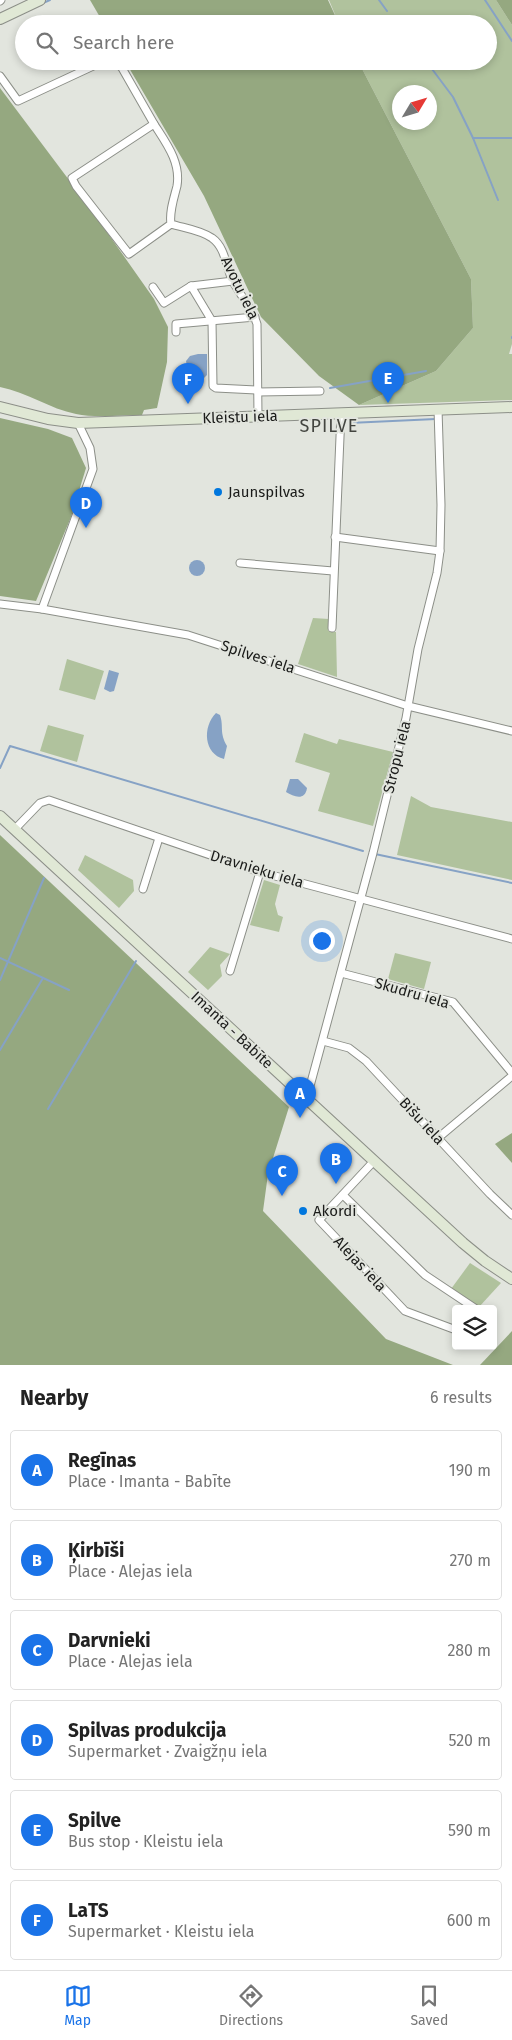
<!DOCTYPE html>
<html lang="en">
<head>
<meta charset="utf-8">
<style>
	:root { --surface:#fff; --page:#f6f6f6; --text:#222; --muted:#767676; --line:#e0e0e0; --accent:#1a73e8 }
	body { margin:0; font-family:"Fira Sans",sans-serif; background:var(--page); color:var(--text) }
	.controls { position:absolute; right:15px; bottom:15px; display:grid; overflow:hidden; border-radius:5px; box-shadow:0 2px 8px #0003 }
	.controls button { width:45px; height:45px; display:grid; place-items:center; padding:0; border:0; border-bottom:1px solid var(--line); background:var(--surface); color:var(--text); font:25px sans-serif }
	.compass { position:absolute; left:392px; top:85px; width:45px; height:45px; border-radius:50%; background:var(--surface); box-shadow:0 2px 8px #0003; rotate:52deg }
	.you { position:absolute; left:321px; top:940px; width:18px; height:18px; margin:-12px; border:4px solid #fff; border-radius:50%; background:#1a73e8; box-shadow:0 0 0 8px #1a73e833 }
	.badge { display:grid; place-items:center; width:32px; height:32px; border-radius:50%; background:var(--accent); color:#fff; font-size:16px; font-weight:700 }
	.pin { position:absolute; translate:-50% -41px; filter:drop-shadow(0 1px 2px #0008) }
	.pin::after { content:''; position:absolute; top:26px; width:18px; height:15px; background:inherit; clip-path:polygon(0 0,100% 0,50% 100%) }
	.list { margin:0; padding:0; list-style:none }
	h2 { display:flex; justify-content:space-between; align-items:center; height:65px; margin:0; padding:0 20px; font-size:21px }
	h2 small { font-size:16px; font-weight:400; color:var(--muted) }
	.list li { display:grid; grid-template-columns:32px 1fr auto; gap:15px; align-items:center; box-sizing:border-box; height:80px; margin:0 10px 10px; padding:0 10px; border:1px solid var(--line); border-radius:5px }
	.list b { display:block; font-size:19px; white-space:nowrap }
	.list p { margin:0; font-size:16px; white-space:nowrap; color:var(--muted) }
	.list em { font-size:16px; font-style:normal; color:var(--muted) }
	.icon { flex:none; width:28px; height:28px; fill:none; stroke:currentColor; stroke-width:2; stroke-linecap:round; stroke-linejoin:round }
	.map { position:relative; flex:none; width:512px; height:1365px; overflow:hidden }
	.search { position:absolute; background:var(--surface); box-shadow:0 2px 8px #0003; left:15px; right:15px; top:15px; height:55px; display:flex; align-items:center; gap:12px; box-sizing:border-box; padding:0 18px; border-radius:28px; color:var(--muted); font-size:19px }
	.sheet { height:605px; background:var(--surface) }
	nav { display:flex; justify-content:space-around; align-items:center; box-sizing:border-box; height:70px; border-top:1px solid var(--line); background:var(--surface); font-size:14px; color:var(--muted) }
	nav a { display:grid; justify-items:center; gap:2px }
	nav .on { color:var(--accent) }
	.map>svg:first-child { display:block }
	.green { fill:#b0c29d; fill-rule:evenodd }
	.forest { fill:#95a880 }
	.water { fill:#86a2c5 }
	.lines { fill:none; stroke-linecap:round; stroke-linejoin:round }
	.stream { stroke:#86a2c5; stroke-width:2 }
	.street-casing { stroke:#8c8f88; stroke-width:9 }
	.secondary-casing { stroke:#8c8f88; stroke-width:12 }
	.street { stroke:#fff; stroke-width:7 }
	.secondary { stroke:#e0e8d5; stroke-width:10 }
	.poi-dot { fill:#0077de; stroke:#e2e5de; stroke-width:2 }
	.labels { text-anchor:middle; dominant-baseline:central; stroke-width:4; stroke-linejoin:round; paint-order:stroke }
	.street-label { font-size:15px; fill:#1b1c1a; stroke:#e2e5de }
	.poi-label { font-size:15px; fill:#1b1c1a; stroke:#e2e5de; text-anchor:start }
	.quarter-label { font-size:18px; letter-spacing:1px; fill:#434540; stroke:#e2e5de }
</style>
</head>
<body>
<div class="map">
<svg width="512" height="1365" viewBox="0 0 512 1365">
	<rect width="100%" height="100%" fill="#e2e5de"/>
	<!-- green -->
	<g class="green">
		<path d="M329 0H496L512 25V344L509 354H512V400L359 405 436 371 473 328 471 279 358 61H488V24H339ZM400 92H430V122H400Z"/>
		<path d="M313 618 329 619 328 631 336 632 337 677 298 664Z"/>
		<path d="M67 659 104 671 95 700 59 690Z"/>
		<path d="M48 725 84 735 77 762 40 751Z"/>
		<path d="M304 733 337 744 339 739 393 752 373 826 318 811 330 773 295 762Z"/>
		<path d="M411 796 431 807 512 822V880L397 855Z"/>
		<path d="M85 855 133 880 134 891 119 908 78 870Z"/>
		<path d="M264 880 280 885 275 904 278 915 283 917 279 932 250 925Z"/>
		<path d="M210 947 230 954 220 965 222 976 208 990 188 972Z"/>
		<path d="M395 953 431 962 424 989 388 979Z"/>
		<path d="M470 1263 501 1283 479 1307 451 1289Z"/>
	</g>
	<!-- forest -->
	<g class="forest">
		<path d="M90 0H328L339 24H104Z"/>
		<path d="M496 0H512V25Z"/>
		<path d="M125 61H358L471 279 473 328 436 371 359 405 319 376 261 317 204 196Z"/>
		<path d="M0 88 90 208 154 299 168 327 167 362 157 408 144 410 142 415C123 415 94 418 76 414 50 409 27 392 0 387Z"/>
		<path d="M0 418 48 429 72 438 86 468 71 517 36 601 0 596Z"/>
		<path d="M0 835 289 1107 268 1174 263 1211 386 1339 453 1365H0Z"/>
		<path d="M512 1133V1163L495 1144Z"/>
		<path d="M512 1331V1365H480Z"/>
	</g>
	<!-- water -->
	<g class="water">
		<path d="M198 354H207V375L203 379C192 375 188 373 186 361L190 356Z"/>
		<circle cx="197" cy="568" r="8"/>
		<path d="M109 670 119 673 114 691 110 692 104 689Z"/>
		<path d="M216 713 220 715C224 727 219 732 227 746L224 759C204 754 202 727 216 713Z"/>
		<path d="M290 779H298L307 788C305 801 294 797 286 792Z"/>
	</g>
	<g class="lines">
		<!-- stream -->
		<g class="stream">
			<path d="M379 0 387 11"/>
			<path d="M485 0 512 41"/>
			<path d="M43 3 50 0"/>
			<path d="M393 18 397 24"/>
			<path d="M426 61 453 97 473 138H512"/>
			<path d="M473 138 498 200"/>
			<path d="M512 338V337"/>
			<path d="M330 388 426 371"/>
			<path d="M349 423 436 419"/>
			<path d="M0 768 10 746 363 851"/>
			<path d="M375 854 512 883"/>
			<path d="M0 958 69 990"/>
			<path d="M0 980 44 878"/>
			<path d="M0 1050 43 978"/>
			<path d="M48 1109 136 961"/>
		</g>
		<defs>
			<g id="street">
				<path d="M0 1 1 0"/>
				<path d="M115 61 122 68 154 124"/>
				<path d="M0 76 18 101 104 61"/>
				<path d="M171 224C169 212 174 198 177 186 181 162 166 143 154 124L72 178 76 186 129 254 171 224C184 228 201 230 212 238 225 247 226 266 232 280 240 295 252 308 257 324L258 416"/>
				<path d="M191 286 233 281"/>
				<path d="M153 287 164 303 191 286 212 321 213 386 216 388 258 390"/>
				<path d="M176 332V324L255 317"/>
				<path d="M258 392 320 391"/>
				<path d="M335 537 440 551"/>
				<path d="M240 563 333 571"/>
				<path d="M0 604 42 609 188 635 408 706 512 731"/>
				<path d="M42 609 93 469 90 448 78 423"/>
				<path d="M332 628 341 413"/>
				<path d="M15 829 40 803 49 800 260 872 512 939"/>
				<path d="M143 889 159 838"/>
				<path d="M230 971 260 872"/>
				<path d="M341 973 453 1002 512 1073"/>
				<path d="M323 1041 349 1048 366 1061 490 1194 512 1215"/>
				<path d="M302 1095 310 1086 373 853 406 718 418 649 437 573 440 551 441 505 438 409"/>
				<path d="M438 1138 512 1076"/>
				<path d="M374 1161 319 1220 405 1311 456 1330"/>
				<path d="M343 1195 425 1275 476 1309"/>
			</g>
			<g id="secondary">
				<path d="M0 19 40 0"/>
				<path d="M0 407 48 419 78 423 512 407"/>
				<path d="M0 816 463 1243 485 1261 512 1279"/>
			</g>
		</defs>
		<!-- street casing -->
		<use href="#street" class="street-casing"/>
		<!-- secondary casing -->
		<use href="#secondary" class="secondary-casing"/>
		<!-- street -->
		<use href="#street" class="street"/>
		<!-- secondary -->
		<use href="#secondary" class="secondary"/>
	</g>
	<!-- markers -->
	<g class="poi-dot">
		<circle cx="218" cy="492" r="5"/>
		<circle cx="303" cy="1211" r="5"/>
	</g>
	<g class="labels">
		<!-- street labels -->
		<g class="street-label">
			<text transform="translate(240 288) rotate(64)">Avotu iela</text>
			<text transform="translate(240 417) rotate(-2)">Kleistu iela</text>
			<text transform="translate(258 657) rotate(18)">Spilves iela</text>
			<text transform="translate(397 757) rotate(-76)">Stropu iela</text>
			<text transform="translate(257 869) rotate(17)">Dravnieku iela</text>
			<text transform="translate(412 993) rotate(16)">Skudru iela</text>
			<text transform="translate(232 1030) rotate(43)">Imanta - Babīte</text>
			<text transform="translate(422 1121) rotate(47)">Bišu iela</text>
			<text transform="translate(360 1264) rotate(47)">Alejas iela</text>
		</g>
		<!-- poi labels -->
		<g class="poi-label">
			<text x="228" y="492">Jaunspilvas</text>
			<text x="313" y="1211">Akordi</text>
		</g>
		<!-- quarter labels -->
		<g class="quarter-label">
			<text x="329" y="426">SPILVE</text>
		</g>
	</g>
</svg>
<div class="controls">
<button><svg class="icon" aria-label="layers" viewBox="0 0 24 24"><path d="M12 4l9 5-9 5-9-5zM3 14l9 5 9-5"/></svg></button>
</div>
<svg class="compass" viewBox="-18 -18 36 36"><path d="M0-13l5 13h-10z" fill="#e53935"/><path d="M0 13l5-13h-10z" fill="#767676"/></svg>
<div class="you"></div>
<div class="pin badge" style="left:300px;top:1118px">A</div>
<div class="pin badge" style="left:336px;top:1184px">B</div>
<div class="pin badge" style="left:282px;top:1196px">C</div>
<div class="pin badge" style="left:86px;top:528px">D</div>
<div class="pin badge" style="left:388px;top:403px">E</div>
<div class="pin badge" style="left:188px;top:404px">F</div>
<div class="search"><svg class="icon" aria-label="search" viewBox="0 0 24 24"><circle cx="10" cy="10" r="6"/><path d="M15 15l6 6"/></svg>Search here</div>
</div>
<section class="sheet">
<h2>Nearby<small>6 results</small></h2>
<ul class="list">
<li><span class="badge">A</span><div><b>Regīnas</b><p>Place · Imanta - Babīte</p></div><em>190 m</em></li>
<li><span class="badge">B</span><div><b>Ķirbīši</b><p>Place · Alejas iela</p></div><em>270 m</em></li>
<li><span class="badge">C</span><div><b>Darvnieki</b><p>Place · Alejas iela</p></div><em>280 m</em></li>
<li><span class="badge">D</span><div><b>Spilvas produkcija</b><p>Supermarket · Zvaigžņu iela</p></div><em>520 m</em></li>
<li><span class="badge">E</span><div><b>Spilve</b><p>Bus stop · Kleistu iela</p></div><em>590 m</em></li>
<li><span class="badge">F</span><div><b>LaTS</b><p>Supermarket · Kleistu iela</p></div><em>600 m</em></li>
</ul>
</section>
<nav>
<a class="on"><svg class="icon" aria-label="map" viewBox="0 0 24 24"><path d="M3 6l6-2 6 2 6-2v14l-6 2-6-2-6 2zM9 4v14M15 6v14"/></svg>Map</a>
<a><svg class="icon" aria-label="directions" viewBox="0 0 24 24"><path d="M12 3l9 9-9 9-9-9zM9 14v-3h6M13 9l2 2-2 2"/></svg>Directions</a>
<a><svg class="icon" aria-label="saved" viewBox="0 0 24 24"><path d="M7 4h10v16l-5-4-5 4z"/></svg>Saved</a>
</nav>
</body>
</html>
